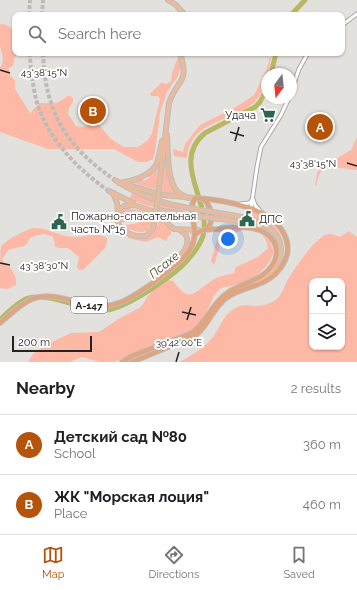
<!DOCTYPE html>
<html lang="en">
<head>
<meta charset="utf-8">
<style>
	:root { --surface:#fff; --page:#f2f2f2; --text:#202124; --muted:#757577; --line:#e0e0e0; --accent:#b45309 }
	body { margin:0; font-family:Raleway,sans-serif; background:var(--page); color:var(--text) }
	.controls { position:absolute; right:12px; bottom:12px; display:grid; overflow:hidden; border-radius:8px; box-shadow:0 1px 3px #0004 }
	.controls button { width:36px; height:36px; display:grid; place-items:center; padding:0; border:0; border-bottom:1px solid var(--line); background:var(--surface); color:var(--text); font:20px sans-serif }
	.compass { position:absolute; left:261px; top:68px; width:36px; height:36px; border-radius:50%; background:var(--surface); box-shadow:0 1px 3px #0004; rotate:195deg }
	.scale { position:absolute; left:12px; bottom:10px; width:80px; box-sizing:border-box; padding-left:4px; border:2px solid #242322; border-top:0; font-size:11px; line-height:14px; white-space:nowrap; color:#242322; -webkit-text-stroke:3px #fff; paint-order:stroke }
	.you { position:absolute; left:228px; top:239px; width:14px; height:14px; margin:-10px; border:3px solid #fff; border-radius:50%; background:#1a73e8; box-shadow:0 0 0 6px #1a73e833 }
	.badge { display:grid; place-items:center; width:26px; height:26px; border-radius:50%; background:var(--accent); color:#fff; font-size:13px; font-weight:700 }
	.pin { position:absolute; translate:-50% -50%; border:2px solid #fff; box-shadow:0 1px 4px #0006 }
	.list { margin:0; padding:0; list-style:none }
	h2 { display:flex; justify-content:space-between; align-items:center; height:52px; margin:0; padding:0 16px; font-size:17px }
	h2 small { font-size:13px; font-weight:400; color:var(--muted) }
	.list li { display:grid; grid-template-columns:26px 1fr auto; gap:12px; align-items:center; box-sizing:border-box; height:60px; padding:0 16px; border-top:1px solid var(--line) }
	.list b { display:block; font-size:15px; white-space:nowrap }
	.list p { margin:0; font-size:13px; white-space:nowrap; color:var(--muted) }
	.list em { font-size:13px; font-style:normal; color:var(--muted) }
	.icon { flex:none; width:22px; height:22px; fill:none; stroke:currentColor; stroke-width:2; stroke-linecap:round; stroke-linejoin:round }
	.map { position:relative; flex:none; width:357px; height:362px; overflow:hidden }
	.search { position:absolute; background:var(--surface); box-shadow:0 1px 3px #0004; left:12px; right:12px; top:12px; height:44px; display:flex; align-items:center; gap:10px; box-sizing:border-box; padding:0 14px; border-radius:8px; color:var(--muted); font-size:15px }
	.sheet { height:172px; background:var(--surface) }
	nav { display:flex; justify-content:space-around; align-items:center; box-sizing:border-box; height:56px; border-top:1px solid var(--line); background:var(--surface); font-size:11px; color:var(--muted) }
	nav a { display:grid; justify-items:center; gap:2px }
	nav .on { color:var(--accent) }
	.map>svg:first-child { display:block }
	.green { fill:#fdb8a6; fill-rule:evenodd }
	.lines { fill:none; stroke-linecap:round; stroke-linejoin:round }
	.river { stroke:#b8b864; stroke-width:5 }
	.primary-tunnel { stroke:#bdbbb8; stroke-width:4; stroke-dasharray:4 2; stroke-linecap:butt }
	.tertiary-casing { stroke:#a9a7a4; stroke-width:5 }
	.primary-casing { stroke:#bdbdbd; stroke-width:6 }
	.trunk-casing { stroke:#bdbdbd; stroke-width:6 }
	.tertiary { stroke:#fff; stroke-width:3 }
	.primary { stroke:#e8bb9e; stroke-width:4 }
	.trunk { stroke:#e0a47e; stroke-width:4 }
	.primary-bridge-casing { stroke:#bdbdbd; stroke-width:6; stroke-linecap:butt }
	.primary-bridge { stroke:#e8bb9e; stroke-width:4 }
	.ticks { fill:none; stroke:#242322; stroke-width:1.5 }
	.labels { text-anchor:middle; dominant-baseline:central; stroke-width:4; stroke-linejoin:round; paint-order:stroke }
	.shield { fill:#fff; stroke:#666564; stroke-width:1 }
	.shield-label { font-size:10px; font-weight:bold; fill:#242322 }
	.poi-label { font-size:11px; fill:#242322; stroke:#fff; text-anchor:start }
	.water-label { font-size:12px; font-style:italic; fill:#403f1b; stroke:#fff }
	.ticks-label { font-size:10px; text-anchor:middle; fill:#242322; stroke:#fff; stroke-width:4; stroke-linejoin:round; paint-order:stroke }
</style>
</head>
<body>
<div class="map">
<svg width="357" height="362" viewBox="0 0 357 362">
	<rect width="100%" height="100%" fill="#e3e1de"/>
	<!-- green -->
	<g class="green">
		<path d="M0 24C17 24 15 41 15 53H18L15 57 13 66 9 68V74L15 81V89L30 113 40 103C52 103 58 105 67 96H70L73 98V102L69 108 68 114 76 126 82 127 95 124 99 125 111 139 124 147H138L148 140 152 133 160 99 158 96H151L150 94 161 83 167 84 171 81 172 73 176 62 181 53H185L178 76 167 92 160 113 155 153 153 159 147 162H138L114 149H48L0 132V67L2 65 3 58 0 46Z"/>
		<path d="M269 58H271C268 72 266 88 257 99 236 124 190 117 187 158L174 156 173 149 183 152 185 144 200 125 236 107 254 95 266 71 269 61Z"/>
		<path d="M357 137V170C347 170 327 163 320 173 318 177 317 182 316 186L315 185 317 173 321 168 351 150Z"/>
		<path d="M165 149C170 165 163 181 177 194L162 193Z"/>
		<path d="M159 162H160L156 189 132 183 141 178 144 181 149 178 147 175Z"/>
		<path d="M132 193 154 202 186 211C172 214 143 205 129 199Z"/>
		<path d="M128 208 154 214C150 236 143 234 125 228V225C136 223 140 226 143 213L135 211 133 217 137 218V220L119 223 118 215 123 209Z"/>
		<path d="M250 210C257 212 263 217 269 221 288 237 288 256 272 275L277 267 280 242 265 224 253 218V215L249 214Z"/>
		<path d="M160 216 171 231V235H169L166 241 158 237 146 242 128 238 127 234C146 241 156 238 160 216Z"/>
		<path d="M32 228C47 227 58 236 73 237 84 238 96 231 107 238V242L105 248 83 270H79L77 267 79 257 68 248H58L55 246 54 240 52 236 44 234 38 235 30 238 27 244 24 246 8 250 2 260C10 267 17 273 16 285L8 289 0 288C0 280 0 253 1 247 5 240 25 231 32 228Z"/>
		<path d="M241 229 242 231 225 235 220 246 214 265 211 261 219 233 221 231Z"/>
		<path d="M349 231 357 237V362H179C191 356 204 348 213 337 221 326 224 312 238 307 243 304 250 306 256 306 262 306 271 303 276 300 282 295 284 287 287 281 293 271 317 234 329 234 332 234 337 236 340 237ZM312 281H342V347H312Z"/>
		<path d="M263 235C271 241 276 250 271 259 263 273 250 281 235 285 228 287 222 286 218 291 213 296 212 301 209 307 204 316 198 325 191 332L114 362H100L82 357 70 362H28L33 354 44 346 71 333 99 332 120 318 141 307 148 296 158 284 168 280 173 281C191 305 193 292 213 280 218 276 227 275 234 273L236 267 258 257 268 248 266 241 263 236Z"/>
	</g>
	<g class="lines">
		<!-- river -->
		<g class="river">
			<path d="M291 15 305 0"/>
			<path d="M271 74 276 53"/>
			<path d="M0 320C7 313 20 300 29 298 45 294 65 302 80 306 88 309 98 311 107 310 126 308 168 279 182 266 191 257 199 248 203 236 212 202 170 162 205 133L255 107 260 102 267 88"/>
		</g>
		<!-- primary-tunnel -->
		<g class="primary-tunnel">
			<path d="M29 15 30 0"/>
			<path d="M42 15 43 0"/>
			<path d="M30 53C30 66 33 86 36 99 46 137 77 169 109 191"/>
			<path d="M43 53C45 112 66 147 115 180"/>
		</g>
		<defs>
			<g id="tertiary">
				<path d="M342 25 357 14"/>
				<path d="M291 92 299 69 308 53"/>
				<path d="M240 204 249 203 253 199 255 205 261 212"/>
				<path d="M251 208 257 167 261 147 281 115 289 98"/>
			</g>
			<g id="primary">
				<path d="M168 0 176 5 185 15"/>
				<path d="M167 135C168 150 167 180 177 191 180 194 184 196 188 198"/>
				<path d="M115 180C140 196 160 203 189 208"/>
				<path d="M119 183C132 181 151 176 157 163 159 156 161 148 162 141"/>
				<path d="M127 185 163 195 195 198"/>
				<path d="M159 189 169 103C177 78 190 85 180 53"/>
				<path d="M109 191 133 203"/>
				<path d="M113 193 117 203 118 212 116 217 119 225 123 230 130 234 136 236H146L153 229 155 220"/>
				<path d="M157 210 188 215"/>
				<path d="M118 212 124 206 134 205 161 214 170 226 174 229 198 230"/>
				<path d="M219 213C234 215 251 218 264 225 292 240 282 271 257 283"/>
				<path d="M219 219C234 220 249 222 262 230"/>
				<path d="M175 264C180 254 191 248 186 235L180 230"/>
			</g>
			<g id="trunk">
				<path d="M204 199C211 207 215 221 207 229"/>
				<path d="M0 323C10 315 20 304 32 299 53 291 74 303 94 306 104 307 115 305 124 301 142 292 177 267 189 251 203 231 185 213 195 198 213 199 232 202 250 208 280 217 303 247 275 274 262 287 241 287 226 298 213 308 208 326 195 336L132 362"/>
				<path d="M122 362 132 356 192 333C206 323 212 304 226 294 241 282 267 281 275 260 277 254 277 247 274 242 263 223 236 227 218 229 210 229 202 229 195 234"/>
			</g>
		</defs>
		<!-- tertiary casing -->
		<use href="#tertiary" class="tertiary-casing"/>
		<!-- primary casing -->
		<use href="#primary" class="primary-casing"/>
		<!-- trunk casing -->
		<use href="#trunk" class="trunk-casing"/>
		<!-- tertiary -->
		<use href="#tertiary" class="tertiary"/>
		<!-- primary -->
		<use href="#primary" class="primary"/>
		<!-- trunk -->
		<use href="#trunk" class="trunk"/>
		<defs>
			<g id="primary-bridge">
				<path d="M189 208 219 213"/>
				<path d="M188 215 219 219"/>
				<path d="M155 220 159 189"/>
			</g>
		</defs>
		<!-- primary-bridge casing -->
		<use href="#primary-bridge" class="primary-bridge-casing"/>
		<!-- primary-bridge -->
		<use href="#primary-bridge" class="primary-bridge"/>
	</g>
	<!-- ticks -->
	<path class="ticks" d="M0 70 10 73M230 132 244 136M235 141 239 127M347 163 357 166M0 263 10 265M182 312 196 315M187 320 191 307M176 362 179 352"/>
	<!-- icons -->
	<defs>
		<symbol id="supermarket-bare" viewBox="-9 -9 18 18"><path d="M-6-5.5h2.5l.6 2H6L4.5 2H-2.5L-4.4-4H-6ZM-1.5 3.2a1.3 1.3 0 1 0 .1 0ZM3 3.2a1.3 1.3 0 1 0 .1 0Z" fill="#2d664e" stroke="#fff" stroke-width="2.5" paint-order="stroke"/></symbol>
		<symbol id="civic-bare" viewBox="-9 -9 18 18"><path d="M-.6-6.5H3V-4.5H.6V-3L4-1V1h2V6H-6V1h2V-1L-.6-3ZM-1.2 2.5V6h2.4V2.5Z" fill="#2d664e" stroke="#fff" stroke-width="2.5" paint-order="stroke"/></symbol>
	</defs>
	<g fill-rule="evenodd">
		<use href="#supermarket-bare" x="257" y="104" width="22" height="22"/>
		<use href="#civic-bare" x="236" y="208" width="22" height="22"/>
		<use href="#civic-bare" x="48" y="211" width="22" height="22"/>
	</g>
	<g class="labels">
		<!-- shield labels -->
		<rect class="shield" x="71" y="297" width="36" height="16" rx="3"/>
		<g class="shield-label">
			<text x="89" y="305">А-147</text>
		</g>
		<!-- poi labels -->
		<g class="poi-label">
			<text x="256" y="115" text-anchor="end">Удача</text>
			<text x="71" y="216">Пожарно-спасательная<tspan x="71" dy="13">часть №15</tspan></text>
			<text x="259" y="219">ДПС</text>
		</g>
		<!-- water labels -->
		<g class="water-label">
			<text transform="translate(164 265) rotate(-39)">Псахе</text>
		</g>
	</g>
	<g class="ticks-label">
		<text x="44" y="76">43°38'15"N</text>
		<text x="313" y="167">43°38'15"N</text>
		<text x="44" y="269">43°38'30"N</text>
		<text x="179" y="346">39°42'00"E</text>
	</g>
</svg>
<div class="controls">
<button><svg class="icon" aria-label="locate" viewBox="0 0 24 24"><circle cx="12" cy="12" r="6"/><path d="M12 2v4M12 18v4M2 12h4M18 12h4"/></svg></button>
<button><svg class="icon" aria-label="layers" viewBox="0 0 24 24"><path d="M12 4l9 5-9 5-9-5zM3 14l9 5 9-5"/></svg></button>
</div>
<svg class="compass" viewBox="-18 -18 36 36"><path d="M0-13l5 13h-10z" fill="#e53935"/><path d="M0 13l5-13h-10z" fill="#757577"/></svg>
<div class="scale">200 m</div>
<div class="you"></div>
<div class="pin badge" style="left:320px;top:127px">A</div>
<div class="pin badge" style="left:93px;top:111px">B</div>
<div class="search"><svg class="icon" aria-label="search" viewBox="0 0 24 24"><circle cx="10" cy="10" r="6"/><path d="M15 15l6 6"/></svg>Search here</div>
</div>
<section class="sheet">
<h2>Nearby<small>2 results</small></h2>
<ul class="list">
<li><span class="badge">A</span><div><b>Детский сад №80</b><p>School</p></div><em>360 m</em></li>
<li><span class="badge">B</span><div><b>ЖК &quot;Морская лоция&quot;</b><p>Place</p></div><em>460 m</em></li>
</ul>
</section>
<nav>
<a class="on"><svg class="icon" aria-label="map" viewBox="0 0 24 24"><path d="M3 6l6-2 6 2 6-2v14l-6 2-6-2-6 2zM9 4v14M15 6v14"/></svg>Map</a>
<a><svg class="icon" aria-label="directions" viewBox="0 0 24 24"><path d="M12 3l9 9-9 9-9-9zM9 14v-3h6M13 9l2 2-2 2"/></svg>Directions</a>
<a><svg class="icon" aria-label="saved" viewBox="0 0 24 24"><path d="M7 4h10v16l-5-4-5 4z"/></svg>Saved</a>
</nav>
</body>
</html>
